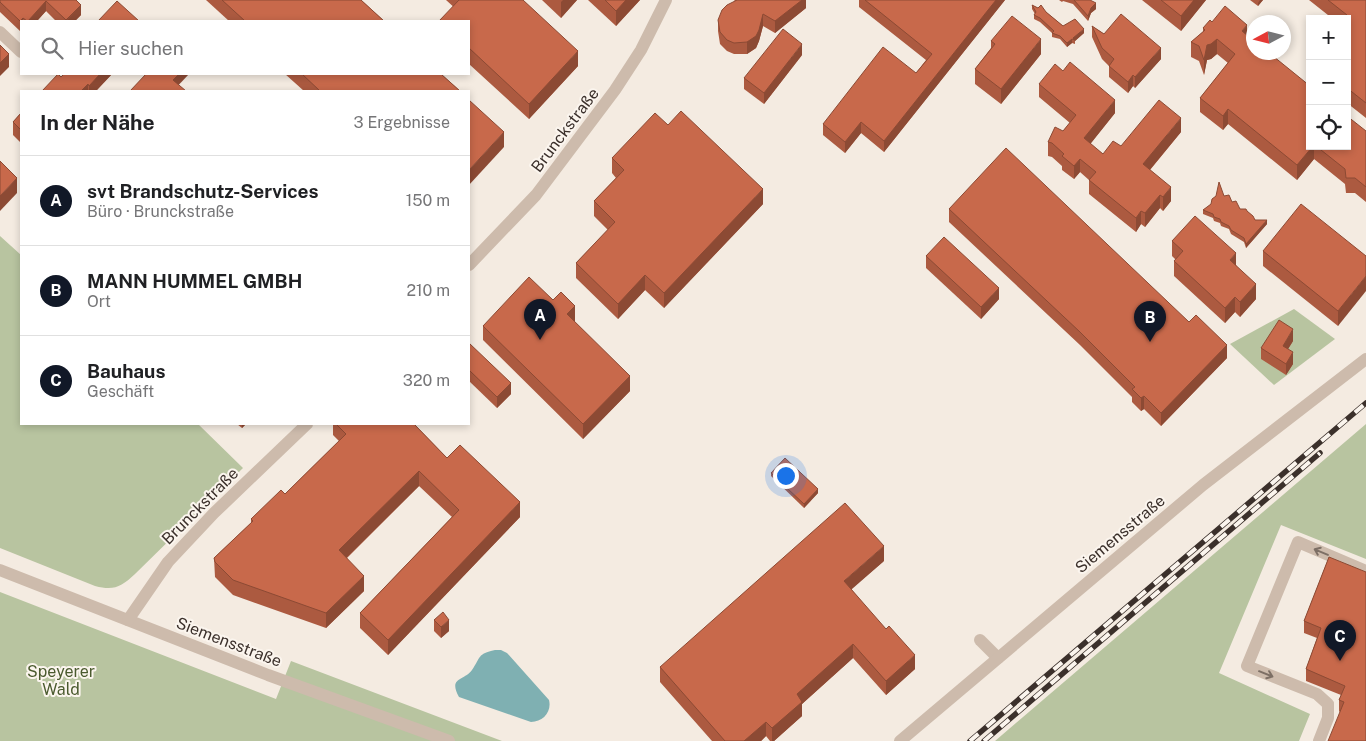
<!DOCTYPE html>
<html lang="de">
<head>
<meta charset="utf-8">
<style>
	:root { --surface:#fff; --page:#f2f2f2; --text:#202124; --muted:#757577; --line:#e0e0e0; --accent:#111827 }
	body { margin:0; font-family:"Public Sans",sans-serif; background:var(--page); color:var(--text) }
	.controls { position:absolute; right:15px; top:15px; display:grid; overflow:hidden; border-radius:0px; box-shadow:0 2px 8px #0003 }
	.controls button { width:45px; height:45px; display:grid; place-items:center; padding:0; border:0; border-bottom:1px solid var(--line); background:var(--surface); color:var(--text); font:25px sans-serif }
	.compass { position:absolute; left:1246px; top:15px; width:45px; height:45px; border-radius:50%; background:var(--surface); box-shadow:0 2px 8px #0003; rotate:263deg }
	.you { position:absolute; left:785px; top:475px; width:18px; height:18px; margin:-12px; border:4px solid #fff; border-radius:50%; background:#1a73e8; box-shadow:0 0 0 8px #1a73e833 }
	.badge { display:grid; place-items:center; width:32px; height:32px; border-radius:50%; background:var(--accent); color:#fff; font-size:16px; font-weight:700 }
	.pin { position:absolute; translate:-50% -41px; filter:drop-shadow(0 1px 2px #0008) }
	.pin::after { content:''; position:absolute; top:26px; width:18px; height:15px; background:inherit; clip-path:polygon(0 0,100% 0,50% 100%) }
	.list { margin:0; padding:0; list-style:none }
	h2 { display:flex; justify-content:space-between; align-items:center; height:65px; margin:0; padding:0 20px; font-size:21px }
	h2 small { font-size:16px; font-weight:400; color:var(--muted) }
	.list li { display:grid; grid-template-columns:32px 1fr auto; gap:15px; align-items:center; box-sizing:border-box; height:90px; padding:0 20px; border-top:1px solid var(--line) }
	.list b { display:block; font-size:19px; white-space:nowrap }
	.list p { margin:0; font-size:16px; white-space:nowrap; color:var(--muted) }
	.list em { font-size:16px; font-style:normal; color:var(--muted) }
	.icon { flex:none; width:28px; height:28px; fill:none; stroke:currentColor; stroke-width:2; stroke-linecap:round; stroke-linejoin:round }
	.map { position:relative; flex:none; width:1366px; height:741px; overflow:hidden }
	.search { position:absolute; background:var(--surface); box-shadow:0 2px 8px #0003; left:20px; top:20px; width:450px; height:55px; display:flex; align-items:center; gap:12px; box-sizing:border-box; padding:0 18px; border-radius:0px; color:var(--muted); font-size:19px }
	.panel { position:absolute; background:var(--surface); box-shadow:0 2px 8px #0003; left:20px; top:90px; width:450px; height:335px; border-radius:0px }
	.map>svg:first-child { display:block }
	.green { fill:#b8c4a0 }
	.water { fill:#7fb0b2 }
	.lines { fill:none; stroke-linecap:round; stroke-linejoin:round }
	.minor { stroke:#cdbbac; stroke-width:12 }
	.rail-casing { stroke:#3b302b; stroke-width:5.5 }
	.rail { stroke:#fbf5ee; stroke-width:4; stroke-dasharray:11; stroke-linecap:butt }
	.wall { fill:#ac5a40 }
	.shaded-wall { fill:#8c4a34 }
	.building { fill:#c8694b; stroke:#8c4a34 }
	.oneway { stroke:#7d6f65 }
	.labels { text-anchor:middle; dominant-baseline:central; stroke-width:4; stroke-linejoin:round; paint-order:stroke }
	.street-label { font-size:16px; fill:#3b302b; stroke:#fbf5ee }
	.park-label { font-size:16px; fill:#4a5a2e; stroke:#fbf5ee }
</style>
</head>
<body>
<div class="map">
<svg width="1366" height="741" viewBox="0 0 1366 741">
	<rect width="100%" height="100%" fill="#f4ebe1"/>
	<!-- green -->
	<g class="green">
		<path d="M0 236 21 255V424H198L243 468 135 574C121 587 114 591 95 586L0 548Z"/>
		<path d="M1294 309 1335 339 1274 385 1230 344Z"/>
		<path d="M1366 424V559L1281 525 1219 673 1310 714 1299 741H995Z"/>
		<path d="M0 592 276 699 291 661 502 741H0Z"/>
	</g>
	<!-- water -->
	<path class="water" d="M495 650H501L507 653 549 700C552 712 543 722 531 722L459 697C448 677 464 681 472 670 481 657 477 654 495 650Z"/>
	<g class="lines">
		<!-- minor -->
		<g class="minor">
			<path d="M0 32 21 52"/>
			<path d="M469 265 536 195 615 90 641 50 666 0"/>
			<path d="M0 570 268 675 449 741"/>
			<path d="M128 620 168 562 214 513 307 424"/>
			<path d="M980 640 998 658"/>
			<path d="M900 741 1203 485 1366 359"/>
			<path d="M1319 741 1328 718V704L1317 694 1247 666 1298 542 1366 571"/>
		</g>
		<defs>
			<g id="rail">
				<path d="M970 741 1366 403"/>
				<path d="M984 741 1320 453"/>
			</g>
		</defs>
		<!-- rail casing -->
		<use href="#rail" class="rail-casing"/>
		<!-- rail -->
		<use href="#rail" class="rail"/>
	</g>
	<!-- wall -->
	<g class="wall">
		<path d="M0 0H76L81 15 75 21H56L46 11 37 21H21L20 31 0 12Z"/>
		<path d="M206 0H361L384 21H229Z"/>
		<path d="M446 0H523L578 66 529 119 469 64V21Z"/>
		<path d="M542 0H577L561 18Z"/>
		<path d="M588 0H640L616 26Z"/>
		<path d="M734 0H806V8L775 33 763 26 759 41 756 48 747 54H734L727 51 720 44 718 31V20L735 1Z"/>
		<path d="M859 0H1005L884 152 861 133 845 153 823 135V124L916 73 926 60 859 7Z"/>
		<path d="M1059 0H1090L1096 9 1091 13 1088 21 1073 4 1063 1 1062 2Z"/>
		<path d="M1142 0H1206L1181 31Z"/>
		<path d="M1250 0H1263L1258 6Z"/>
		<path d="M1309 0H1366V118L1347 103V19H1333Z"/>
		<path d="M1032 5 1046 12 1063 26 1084 33 1075 41V44L1072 43 1067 47 1060 39 1052 37V33L1040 22 1034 19V15L1035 14 1032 9Z"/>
		<path d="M1212 22 1247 36 1310 146H1347L1366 131V202L1355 193H1346L1345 184 1314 159 1297 180 1228 124 1223 130 1200 112V98L1228 63 1217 54 1211 59 1207 60 1204 75 1199 61 1191 57V42L1203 32V28Z"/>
		<path d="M1092 26 1104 34 1161 59 1135 88 1133 86 1128 93 1109 77V66L1102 59 1092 37Z"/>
		<path d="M991 41 1041 54 1001 104 975 84V69L991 48Z"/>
		<path d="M802 55 764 104 744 89V78Z"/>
		<path d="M64 74H112L96 91H42L61 77Z"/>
		<path d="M285 74H441L460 91H304Z"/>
		<path d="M1039 84 1115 113 1090 144 1103 154 1121 146 1181 132 1150 170 1171 201 1163 211 1160 208 1145 227 1141 224 1136 232 1089 194V180L1080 172 1074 179 1062 170V166L1052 157 1048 156V142L1063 131 1070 123 1039 97Z"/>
		<path d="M21 113V143L13 135V122Z"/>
		<path d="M668 125 763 204 664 308 645 290 618 319 576 278V263L608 230 594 216V201L616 178 612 173V158Z"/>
		<path d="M1224 196 1240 209 1247 211 1255 220 1267 224 1246 248 1244 242 1231 234 1229 229 1221 226 1220 223 1214 221 1213 218 1203 214V210Z"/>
		<path d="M949 209 1189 322 1227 358 1161 426 1144 409 1141 411 1132 402V397L1080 345 949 222Z"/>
		<path d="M21 211V225L20 224V213Z"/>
		<path d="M1172 241 1236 265 1256 299 1240 317 1235 312 1225 323 1174 276V261L1176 260 1172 256Z"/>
		<path d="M1263 251 1366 256 1338 326 1263 266Z"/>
		<path d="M926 256 999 299 981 319 926 268Z"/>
		<path d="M553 300 575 321H574L630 391 583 439 483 340V326Z"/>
		<path d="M1293 341 1288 349 1293 364 1286 375 1261 359V348Z"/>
		<path d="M469 343 511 394 497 408 469 381Z"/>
		<path d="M237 424H246L242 428Z"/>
		<path d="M333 424H416L415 425 447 458 520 517 388 655 360 628V613L452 517 419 486 347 558 364 591 326 628 233 595 215 577 214 558 251 523V519L285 494 339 441 333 435Z"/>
		<path d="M771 473 818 493 804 508 771 476Z"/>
		<path d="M1329 557 1366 741 1339 711V700L1341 695 1306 681V669L1317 638 1304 633V621Z"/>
		<path d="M884 561 851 589 915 669 886 695 853 658 802 704V716L774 741H770L766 736 761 741H712L660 682V667Z"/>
		<path d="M434 620 449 631 441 638 434 631Z"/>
	</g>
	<!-- shaded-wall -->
	<g class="shaded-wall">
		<path d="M563 0H577L561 18V2Z"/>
		<path d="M626 0H640L616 26V11Z"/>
		<path d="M802 0H806V8L775 33V21Z"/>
		<path d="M996 0H1005L884 152V141Z"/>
		<path d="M1194 0H1206L1181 31V16Z"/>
		<path d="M1260 0H1263L1258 6V3Z"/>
		<path d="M46 1V11L37 21H28Z"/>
		<path d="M1096 3V9L1091 13 1088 21V16L1091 8Z"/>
		<path d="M81 5V15L75 21H66Z"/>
		<path d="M763 14V26L759 41 756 48 747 54V42Z"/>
		<path d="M23 18V21H21V30L20 31V21Z"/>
		<path d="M1247 25V39L1242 31Z"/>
		<path d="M1084 29V33L1075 41 1073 38Z"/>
		<path d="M1041 39V54L1001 104V89Z"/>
		<path d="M1072 39V43L1067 47V43Z"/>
		<path d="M1217 39V54L1211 59 1207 60 1204 75V60L1207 45Z"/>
		<path d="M802 44V55L764 104V93Z"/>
		<path d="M1161 48V59L1135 88V77Z"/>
		<path d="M578 51V66L529 119V104Z"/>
		<path d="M9 54V67L0 76V63Z"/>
		<path d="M100 74H112L96 91H89V86Z"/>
		<path d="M179 74H189L173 91V80Z"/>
		<path d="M1133 75V86L1128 93V82Z"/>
		<path d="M88 84V91H81Z"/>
		<path d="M1115 100V113L1084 152V138Z"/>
		<path d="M1228 109V124L1223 130V116Z"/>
		<path d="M1181 118V132L1143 178V164Z"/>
		<path d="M861 122V133L845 153V142Z"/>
		<path d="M504 132V147L469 185V170Z"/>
		<path d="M1313 146H1314V159L1297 180V165Z"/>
		<path d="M1080 159V172L1074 179V166Z"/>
		<path d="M17 178V193L0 211V196Z"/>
		<path d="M1171 187V201L1163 211V197Z"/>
		<path d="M763 189V204L664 308V293Z"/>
		<path d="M1160 195V208L1145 227V213Z"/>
		<path d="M1141 211V224L1136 232V218Z"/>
		<path d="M1267 220V224L1246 248V244Z"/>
		<path d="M1236 253V268L1230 260Z"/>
		<path d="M645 275V290L618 319V304Z"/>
		<path d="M1366 276V291L1338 326V311Z"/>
		<path d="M1256 284V299L1240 317V302Z"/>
		<path d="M999 288V299L981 319V307Z"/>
		<path d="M1235 297V312L1225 323V308Z"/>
		<path d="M575 306V321L567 329V314Z"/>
		<path d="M1293 329V341L1283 357V346Z"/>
		<path d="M1227 345V358L1161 426V413Z"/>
		<path d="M1293 352V364L1286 375V364Z"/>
		<path d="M630 376V391L583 439V424Z"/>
		<path d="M511 383V394L497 408V397Z"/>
		<path d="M1144 396V409L1141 411V398Z"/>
		<path d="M242 424H246L242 428Z"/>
		<path d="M419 471V486L339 565V550Z"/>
		<path d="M818 489V493L804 508V504Z"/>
		<path d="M520 502V517L388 655V640Z"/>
		<path d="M884 546V561L844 596V581Z"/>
		<path d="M364 576V591L326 628V613Z"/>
		<path d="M449 620V631L441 638V627Z"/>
		<path d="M853 644V658L802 704V716L774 741H772V728L797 694Z"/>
		<path d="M915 655V669L886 695V681Z"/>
		<path d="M766 722V736L761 741H744Z"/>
	</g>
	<!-- building -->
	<g class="building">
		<path d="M0 0H76L81 5 66 20 46 1 28 21H27L23 18 20 21 0 2Z"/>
		<path d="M222 0H361L384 21H245Z"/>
		<path d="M459 0H523L578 51 529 104 469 48V21H439Z"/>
		<path d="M605 0H626L616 11Z"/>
		<path d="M737 0H802L775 21 763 14 759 30 756 36 747 42 734 43 727 40 720 32 718 20 722 10 727 5Z"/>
		<path d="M865 0H996L884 141 861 122 845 142 823 124 883 47 916 73 932 54Z"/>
		<path d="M1074 0H1090L1096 3 1091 8 1088 16Z"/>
		<path d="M1161 0H1194L1181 16Z"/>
		<path d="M1328 0H1366V103L1347 88V19H1344L1347 15Z"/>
		<path d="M117 1 139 21H98Z"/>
		<path d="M1032 5 1038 8 1041 5 1046 12 1063 26 1075 19 1084 29 1073 38 1075 40 1072 39 1067 43 1060 36 1052 33 1054 31 1040 18 1034 15 1036 12Z"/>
		<path d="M1225 6 1247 25 1242 31 1254 41V52H1268L1310 86V146H1313L1297 165 1228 109 1223 116 1200 98 1235 54 1217 39 1211 44 1207 45 1204 60 1199 46 1191 42 1205 30 1203 28 1210 20 1212 22Z"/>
		<path d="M1121 14 1161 48 1135 77 1133 75 1128 82 1109 66 1114 59 1102 48 1092 26 1104 34Z"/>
		<path d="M1012 16 1041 39 1001 89 975 69 995 44 991 41Z"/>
		<path d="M783 29 802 44 764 93 744 78Z"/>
		<path d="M0 45 9 54 0 63Z"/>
		<path d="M1070 62 1115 100 1084 138 1103 154 1113 141 1121 146 1159 100 1181 118 1143 164 1171 187 1163 197 1160 195 1145 213 1141 211 1136 218 1089 180 1096 172 1080 159 1074 166 1062 156 1064 154 1052 143 1048 142 1055 127 1063 131 1076 115 1039 84 1055 64 1063 71Z"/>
		<path d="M58 74 61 77 64 74H100L89 86 88 84 81 91H42Z"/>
		<path d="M146 74H179L173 80 186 91H130Z"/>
		<path d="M302 74H441L460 91H320Z"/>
		<path d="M469 100 504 132 469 170Z"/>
		<path d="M681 111 763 189 664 293 645 275 618 304 576 263 615 222 594 201 624 170 612 158 655 113 668 125Z"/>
		<path d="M21 113V130L13 122Z"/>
		<path d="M1347 116 1366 131V187L1355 178H1346L1345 169 1316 146H1347Z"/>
		<path d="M1006 148 1189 322 1196 315 1227 345 1161 413 1144 396 1141 398 1132 389 1135 387 1080 332 949 209Z"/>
		<path d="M0 161 17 178 0 196Z"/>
		<path d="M1219 182 1224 196 1229 195 1232 202 1236 201 1240 209H1246L1247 211 1253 216 1255 220H1267L1246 244 1244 238 1231 230 1229 226 1221 222 1220 219 1214 217 1213 214 1203 210 1211 204 1212 199 1216 196Z"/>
		<path d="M1301 204 1366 256V276L1338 311 1263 251Z"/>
		<path d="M1195 216 1236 253 1230 260 1256 284 1240 302 1235 297 1225 308 1174 261 1183 251 1172 241Z"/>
		<path d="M944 237 999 288 981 307 926 256Z"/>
		<path d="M529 277 553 300 561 292 575 306 567 314 630 376 583 424 483 326Z"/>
		<path d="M1279 320 1293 329 1283 346 1293 352 1286 364 1261 348Z"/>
		<path d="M469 343 511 383 497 397 469 370Z"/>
		<path d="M336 424H414L447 458 460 445 520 502 388 640 360 613 459 510 419 471 339 550 364 576 326 613 233 580 215 562 214 558 253 521 251 519 281 490 285 494 346 434Z"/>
		<path d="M785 458 818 489 804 504 771 473Z"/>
		<path d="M845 503 884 546 844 581 886 629 889 626 915 655 886 681 853 644 797 694 802 702 772 728 766 722 744 741H725L660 667Z"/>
		<path d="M1329 557 1366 572V741H1328L1344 702 1339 700 1345 686 1306 669 1321 628 1304 621Z"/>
		<path d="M443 612 449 620 441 627 434 620Z"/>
	</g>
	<!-- one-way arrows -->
	<defs><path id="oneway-shaft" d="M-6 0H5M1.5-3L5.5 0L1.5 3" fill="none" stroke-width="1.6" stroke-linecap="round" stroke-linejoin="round" transform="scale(1.25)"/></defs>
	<g class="oneway">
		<use href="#oneway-shaft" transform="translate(1321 552) rotate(-157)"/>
		<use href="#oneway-shaft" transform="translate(1266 674) rotate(22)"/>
	</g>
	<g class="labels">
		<!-- street labels -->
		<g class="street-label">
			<text transform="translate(565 130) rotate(-53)">Brunckstraße</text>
			<text transform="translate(200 506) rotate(-45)">Brunckstraße</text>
			<text transform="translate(1120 534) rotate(-40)">Siemensstraße</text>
			<text transform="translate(229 642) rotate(21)">Siemensstraße</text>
		</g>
		<!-- park labels -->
		<g class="park-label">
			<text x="61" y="671">Speyerer<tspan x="61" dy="18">Wald</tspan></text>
		</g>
	</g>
</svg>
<div class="controls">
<button>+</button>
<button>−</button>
<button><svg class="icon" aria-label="locate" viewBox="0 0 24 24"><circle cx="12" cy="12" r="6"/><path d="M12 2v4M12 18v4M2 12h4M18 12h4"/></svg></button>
</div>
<svg class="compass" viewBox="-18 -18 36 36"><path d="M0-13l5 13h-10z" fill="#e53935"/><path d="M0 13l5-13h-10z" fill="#757577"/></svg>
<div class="you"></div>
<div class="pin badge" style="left:540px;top:340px">A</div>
<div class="pin badge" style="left:1150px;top:342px">B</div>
<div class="pin badge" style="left:1340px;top:661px">C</div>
<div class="search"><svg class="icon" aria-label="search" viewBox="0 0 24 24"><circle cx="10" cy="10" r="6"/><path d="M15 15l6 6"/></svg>Hier suchen</div>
<section class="panel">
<h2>In der Nähe<small>3 Ergebnisse</small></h2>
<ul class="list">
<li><span class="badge">A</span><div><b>svt Brandschutz-Services</b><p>Büro · Brunckstraße</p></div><em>150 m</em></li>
<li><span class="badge">B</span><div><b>MANN HUMMEL GMBH</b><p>Ort</p></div><em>210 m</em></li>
<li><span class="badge">C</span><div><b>Bauhaus</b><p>Geschäft</p></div><em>320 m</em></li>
</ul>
</section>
</div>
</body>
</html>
